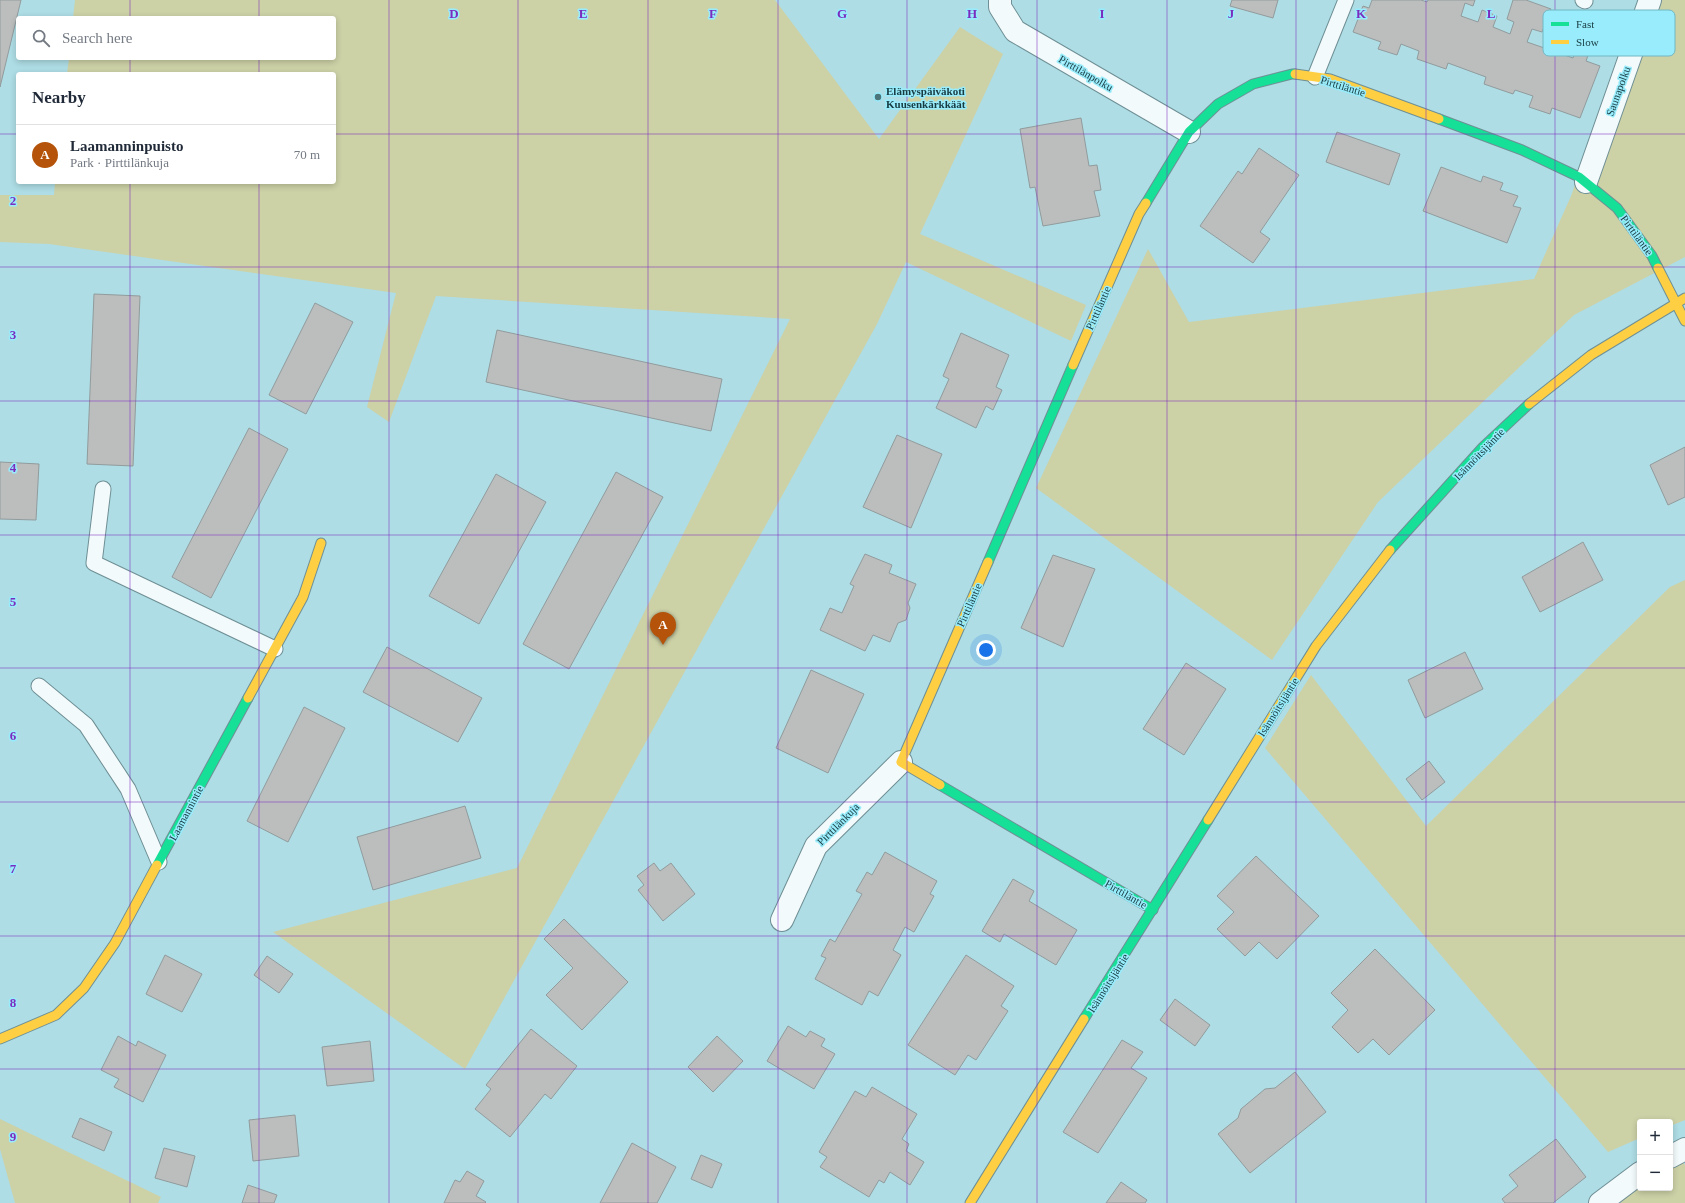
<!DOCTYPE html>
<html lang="en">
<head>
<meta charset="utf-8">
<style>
	:root { --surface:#fff; --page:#f2f2f3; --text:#1f2937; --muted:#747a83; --line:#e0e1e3; --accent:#b45309 }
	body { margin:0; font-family:Georgia,serif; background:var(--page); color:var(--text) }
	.controls { position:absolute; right:12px; bottom:12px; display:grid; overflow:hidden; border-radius:4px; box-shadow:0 2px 6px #0003 }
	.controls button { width:36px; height:36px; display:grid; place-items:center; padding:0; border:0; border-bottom:1px solid var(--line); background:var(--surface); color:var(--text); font:20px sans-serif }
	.you { position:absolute; left:986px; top:650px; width:14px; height:14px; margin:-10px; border:3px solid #fff; border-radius:50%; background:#1a73e8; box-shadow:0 0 0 6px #1a73e833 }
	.badge { display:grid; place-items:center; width:26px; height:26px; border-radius:50%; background:var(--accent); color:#fff; font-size:13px; font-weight:700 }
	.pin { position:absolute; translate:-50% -33px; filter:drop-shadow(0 1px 2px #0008) }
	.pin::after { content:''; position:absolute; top:21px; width:14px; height:12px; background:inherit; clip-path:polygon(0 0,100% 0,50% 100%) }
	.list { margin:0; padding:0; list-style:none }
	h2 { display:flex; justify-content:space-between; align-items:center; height:52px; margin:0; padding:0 16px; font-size:17px }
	h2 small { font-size:13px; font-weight:400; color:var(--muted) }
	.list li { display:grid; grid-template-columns:26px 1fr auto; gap:12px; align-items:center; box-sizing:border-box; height:60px; padding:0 16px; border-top:1px solid var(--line) }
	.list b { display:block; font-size:15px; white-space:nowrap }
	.list p { margin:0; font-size:13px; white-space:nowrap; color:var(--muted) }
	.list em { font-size:13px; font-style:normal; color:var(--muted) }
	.icon { flex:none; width:22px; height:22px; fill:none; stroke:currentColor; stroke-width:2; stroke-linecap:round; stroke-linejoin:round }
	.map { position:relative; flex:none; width:1685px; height:1203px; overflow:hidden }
	.search { position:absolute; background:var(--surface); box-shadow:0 2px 6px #0003; left:16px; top:16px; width:320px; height:44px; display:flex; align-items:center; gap:10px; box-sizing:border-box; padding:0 14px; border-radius:4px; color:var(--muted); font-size:15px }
	.panel { position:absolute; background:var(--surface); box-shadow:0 2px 6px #0003; left:16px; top:72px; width:320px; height:112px; border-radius:4px }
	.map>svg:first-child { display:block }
	.green { fill:#cdd1a6 }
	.building { fill:#bcbebe; stroke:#919b9c }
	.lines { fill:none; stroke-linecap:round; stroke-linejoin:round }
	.lane-casing { stroke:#6e8f95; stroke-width:17 }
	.street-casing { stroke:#6e8f95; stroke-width:24 }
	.fast-casing { stroke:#6e8f95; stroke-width:11 }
	.slow-casing { stroke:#6e8f95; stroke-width:11 }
	.lane { stroke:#f3fafb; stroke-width:15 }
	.street { stroke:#f3fafb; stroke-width:22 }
	.fast { stroke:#16e098; stroke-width:9 }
	.slow { stroke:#ffcf43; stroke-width:9 }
	.grid { fill:none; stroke:#7b2cbf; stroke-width:1; stroke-opacity:0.55 }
	.poi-dot { fill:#4c747b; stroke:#98ecfb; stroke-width:1.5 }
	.labels { text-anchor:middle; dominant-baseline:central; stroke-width:3; stroke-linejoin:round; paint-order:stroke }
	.street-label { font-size:11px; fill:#183b42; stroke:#98ecfb }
	.poi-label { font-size:11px; font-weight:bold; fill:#183b42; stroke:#98ecfb; text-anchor:start }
	.key { fill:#98ecfb; stroke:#72b7c4; stroke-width:1 }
	.key-label { font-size:11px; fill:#183b42 }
	.grid-label { font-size:13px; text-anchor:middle; font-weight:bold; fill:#7b2cbf; stroke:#98ecfb; stroke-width:3; stroke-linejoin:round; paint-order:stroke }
</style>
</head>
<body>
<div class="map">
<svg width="1685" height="1203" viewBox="0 0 1685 1203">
	<rect width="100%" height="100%" fill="#aedde5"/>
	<!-- green -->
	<g class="green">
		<path d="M75 0H775L879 139 960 27 1003 54 920 234 1086 305 1071 341 906 262 877 324 465 1069 273 932 517 868 790 319 436 296 389 422 367 407 396 293 49 244 0 242V195H54L55 182H334V74H67L69 58H334V18H73Z"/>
		<path d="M1641 0H1685V257L1574 315 1378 502 1272 660 1036 488 1148 249 1189 322 1534 279 1571 196Z"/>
		<path d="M1685 580V1120L1670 1126V1122H1640V1138L1608 1152 1265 748 1311 675 1426 826 1670 587Z"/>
		<path d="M0 1119 161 1197 158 1203H15L0 1149Z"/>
		<path d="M1676 1154 1685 1165V1203H1621L1613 1193 1640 1174V1188H1670V1158Z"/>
	</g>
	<!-- building -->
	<g class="building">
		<path d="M0 0H21L0 87Z"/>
		<path d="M1232 0H1278L1273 18 1230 6Z"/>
		<path d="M1372 0H1421L1427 2 1428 0H1475L1473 6 1465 3 1461 16 1478 22 1482 10 1497 16 1493 27 1510 34 1514 22 1507 19 1513 0H1526L1551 9 1542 32 1532 29 1527 42 1573 58 1577 46 1570 43 1579 20 1598 27 1586 61 1600 66 1580 118 1552 108 1550 114 1529 107 1533 96 1515 90 1513 94 1484 84 1486 77 1448 63 1446 69 1417 59 1419 51 1401 44 1397 55 1378 49 1381 42 1353 32 1363 6 1369 8Z"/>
		<path d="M1081 118 1089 166 1097 165 1101 190 1094 191 1100 216 1043 226 1035 187 1030 188 1020 129Z"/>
		<path d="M1337 132 1400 154 1389 185 1326 162Z"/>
		<path d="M1259 148 1299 175 1260 232 1270 239 1253 263 1200 226 1238 171 1242 174Z"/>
		<path d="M1441 167 1481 182 1483 176 1503 183 1500 190 1518 196 1513 206 1521 208 1507 243 1423 211Z"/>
		<path d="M94 294 140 296 133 466 87 464Z"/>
		<path d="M315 303 353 322 306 414 269 395Z"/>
		<path d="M497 330 722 379 711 431 486 382Z"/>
		<path d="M961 333 1009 355 996 387 1002 390 993 410 986 406 976 428 936 408 949 379 943 376Z"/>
		<path d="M249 428 288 449 211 598 172 577Z"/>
		<path d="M897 435 942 454 911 528 863 507Z"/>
		<path d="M1685 447V497L1668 505 1650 465Z"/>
		<path d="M0 462 39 464 36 520 0 519Z"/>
		<path d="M616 472 663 497 569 669 523 644Z"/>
		<path d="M496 474 546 502 479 624 429 596Z"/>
		<path d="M1583 542 1603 580 1540 612 1522 577Z"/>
		<path d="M865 554 892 565 889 573 916 584 908 603 910 608 906 620 898 623 890 642 873 635 865 651 820 630 830 608 842 613 854 586 850 584Z"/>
		<path d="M1053 555 1095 569 1063 647 1021 628Z"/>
		<path d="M387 647 482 698 458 742 363 692Z"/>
		<path d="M1465 652 1483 689 1425 718 1408 680Z"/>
		<path d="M1186 663 1226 689 1184 755 1143 729Z"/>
		<path d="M811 670 864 694 828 773 776 748Z"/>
		<path d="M304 707 345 728 288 842 247 821Z"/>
		<path d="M1429 761 1445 782 1422 800 1406 779Z"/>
		<path d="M465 806 481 858 373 890 357 837Z"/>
		<path d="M885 852 937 881 930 894 934 896 914 932 905 927 893 950 901 955 878 996 869 991 862 1005 815 979 826 958 821 956 830 939 835 942 862 894 856 891 867 872 872 875Z"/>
		<path d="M1256 856 1319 916 1277 959 1259 942 1245 956 1217 929 1234 912 1217 896Z"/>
		<path d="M654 863 660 871 671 863 695 894 663 921 638 890 644 885 637 876Z"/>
		<path d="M1013 879 1034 891 1029 901 1077 930 1056 965 1004 934 1000 942 982 931Z"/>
		<path d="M564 919 628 982 582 1030 546 995 573 968 544 939Z"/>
		<path d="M1375 949 1435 1010 1389 1055 1373 1039 1358 1053 1332 1027 1348 1010 1331 993Z"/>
		<path d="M165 955 202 974 182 1012 146 994Z"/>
		<path d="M966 955 1014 986 1001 1006 1008 1011 976 1060 968 1055 955 1075 908 1045Z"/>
		<path d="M267 956 293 974 279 993 254 975Z"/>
		<path d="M1175 999 1210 1025 1195 1046 1160 1020Z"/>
		<path d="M788 1026 806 1037 810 1031 825 1039 821 1046 835 1054 814 1089 767 1061Z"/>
		<path d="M531 1029 577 1066 551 1099 545 1094 510 1137 475 1109 491 1089 486 1085Z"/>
		<path d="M118 1036 136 1046 138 1041 166 1055 143 1102 114 1087 119 1079 101 1070Z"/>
		<path d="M717 1036 743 1061 713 1092 688 1067Z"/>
		<path d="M1122 1040 1143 1052 1131 1068 1147 1078 1098 1153 1063 1132Z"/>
		<path d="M370 1041 374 1081 327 1086 322 1047Z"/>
		<path d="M1295 1072 1326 1112 1250 1173 1218 1134 1238 1118 1241 1109 1265 1089 1275 1088Z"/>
		<path d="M872 1087 917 1114 902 1139 909 1144 906 1151 924 1162 910 1185 890 1172 884 1183 879 1180 869 1197 820 1167 827 1157 819 1152 855 1091 866 1097Z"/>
		<path d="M295 1115 299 1156 253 1161 249 1120Z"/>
		<path d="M80 1118 112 1132 104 1151 72 1137Z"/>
		<path d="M1556 1139 1586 1177 1553 1203H1505L1502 1199 1518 1186 1509 1175Z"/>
		<path d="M632 1143 676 1167 657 1203H600Z"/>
		<path d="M164 1148 195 1156 187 1187 155 1178Z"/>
		<path d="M701 1155 722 1164 712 1188 691 1179Z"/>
		<path d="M467 1171 484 1181 476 1196 486 1202 485 1203H444L455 1180 460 1182Z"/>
		<path d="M1121 1182 1147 1200 1145 1203H1106Z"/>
		<path d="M248 1185 277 1195 274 1203H242Z"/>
	</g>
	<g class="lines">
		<defs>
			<g id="lane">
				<path d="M1583 0 1585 1"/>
				<path d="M1315 77 1346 0"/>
				<path d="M103 489 94 563 275 649"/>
				<path d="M39 686 86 725 128 789 159 862"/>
			</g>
			<g id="street">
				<path d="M1000 0V7L1015 31 1189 132"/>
				<path d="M1586 182 1650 0"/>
				<path d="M782 920 816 846 901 762"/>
				<path d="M1670 1157 1685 1149"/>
				<path d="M1600 1203 1640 1173"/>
			</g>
			<g id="fast">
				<path d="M1439 119 1522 150 1579 177 1617 208 1652 256 1658 268"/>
				<path d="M1146 203 1189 132 1218 104 1253 84 1292 74H1295"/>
				<path d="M1390 550 1483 447 1529 404"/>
				<path d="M988 562 1073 365"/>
				<path d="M940 785 1153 910"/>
				<path d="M157 865 248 698"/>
				<path d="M1084 1019 1208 820"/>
			</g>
			<g id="slow">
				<path d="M1295 74 1330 79 1439 119"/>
				<path d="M1658 268 1685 321"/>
				<path d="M1073 365 1139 214 1146 203"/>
				<path d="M1529 404 1591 355 1685 298"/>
				<path d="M248 698 303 597 321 543"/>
				<path d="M940 785 901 762 988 562"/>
				<path d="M1208 820 1316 646 1390 550"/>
				<path d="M0 1039 56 1015 84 988 115 943 157 865"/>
				<path d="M970 1203 1084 1019"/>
			</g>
		</defs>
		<!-- lane casing -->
		<use href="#lane" class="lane-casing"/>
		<!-- street casing -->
		<use href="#street" class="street-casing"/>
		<!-- fast casing -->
		<use href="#fast" class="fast-casing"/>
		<!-- slow casing -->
		<use href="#slow" class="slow-casing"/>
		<!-- lane -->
		<use href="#lane" class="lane"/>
		<!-- street -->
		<use href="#street" class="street"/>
		<!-- fast -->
		<use href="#fast" class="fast"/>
		<!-- slow -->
		<use href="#slow" class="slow"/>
	</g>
	<!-- grid -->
	<path class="grid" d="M130 0V18M259 0V18M389 0V1203M518 0V1203M648 0V1203M778 0V1203M907 0V1203M1037 0V1203M1167 0V1203M1296 0V1203M1426 0V1203M1555 0V1203M130 58V74M259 58V74M0 134H18M334 134H1685M130 182V1203M259 182V1203M0 267H1685M0 401H1685M0 535H1685M0 668H1685M0 802H1685M0 936H1685M0 1069H1685"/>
	<!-- markers -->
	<circle class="poi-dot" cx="878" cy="97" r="4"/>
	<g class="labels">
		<!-- street labels -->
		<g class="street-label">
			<text transform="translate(1086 73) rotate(30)">Pirttilänpolku</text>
			<text transform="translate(1343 86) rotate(17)">Pirttiläntie</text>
			<text transform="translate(1618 91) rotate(-70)">Saunapolku</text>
			<text transform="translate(1637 235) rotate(54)">Pirttiläntie</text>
			<text transform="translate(1098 308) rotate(-66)">Pirttiläntie</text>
			<text transform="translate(1479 454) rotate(-46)">Isännöitsijäntie</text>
			<text transform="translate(969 605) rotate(-66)">Pirttiläntie</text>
			<text transform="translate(1278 707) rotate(-58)">Isännöitsijäntie</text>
			<text transform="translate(186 813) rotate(-62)">Laamannintie</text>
			<text transform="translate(838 824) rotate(-45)">Pirttilänkuja</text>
			<text transform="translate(1126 894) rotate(30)">Pirttiläntie</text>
			<text transform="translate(1108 983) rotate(-58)">Isännöitsijäntie</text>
		</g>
		<!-- poi labels -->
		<g class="poi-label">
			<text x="886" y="91">Elämyspäiväkoti<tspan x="886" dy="13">Kuusenkärkkäät</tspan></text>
		</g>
	</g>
	<!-- legend -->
	<rect x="1543" y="10" width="132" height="46" rx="6" class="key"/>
	<rect x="1551" y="22" width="18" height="4" fill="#16e098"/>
	<rect x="1551" y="40" width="18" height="4" fill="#ffcf43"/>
	<g class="key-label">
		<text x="1576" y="28">Fast</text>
		<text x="1576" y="46">Slow</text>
	</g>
	<g class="grid-label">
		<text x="454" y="18">D</text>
		<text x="583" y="18">E</text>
		<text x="713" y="18">F</text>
		<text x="842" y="18">G</text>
		<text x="972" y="18">H</text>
		<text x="1102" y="18">I</text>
		<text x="1231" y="18">J</text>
		<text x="1361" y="18">K</text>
		<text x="1491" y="18">L</text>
		<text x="13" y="205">2</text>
		<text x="13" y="339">3</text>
		<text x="13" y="472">4</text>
		<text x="13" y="606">5</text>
		<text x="13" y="740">6</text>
		<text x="13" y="873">7</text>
		<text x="13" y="1007">8</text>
		<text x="13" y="1141">9</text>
	</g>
</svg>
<div class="controls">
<button>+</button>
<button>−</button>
</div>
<div class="you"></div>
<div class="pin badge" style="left:663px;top:645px">A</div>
<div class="search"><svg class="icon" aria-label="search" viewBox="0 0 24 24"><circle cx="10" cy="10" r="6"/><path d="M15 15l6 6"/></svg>Search here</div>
<section class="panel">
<h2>Nearby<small></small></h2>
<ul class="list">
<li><span class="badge">A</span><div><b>Laamanninpuisto</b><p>Park · Pirttilänkuja</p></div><em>70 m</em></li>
</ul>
</section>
</div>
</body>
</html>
